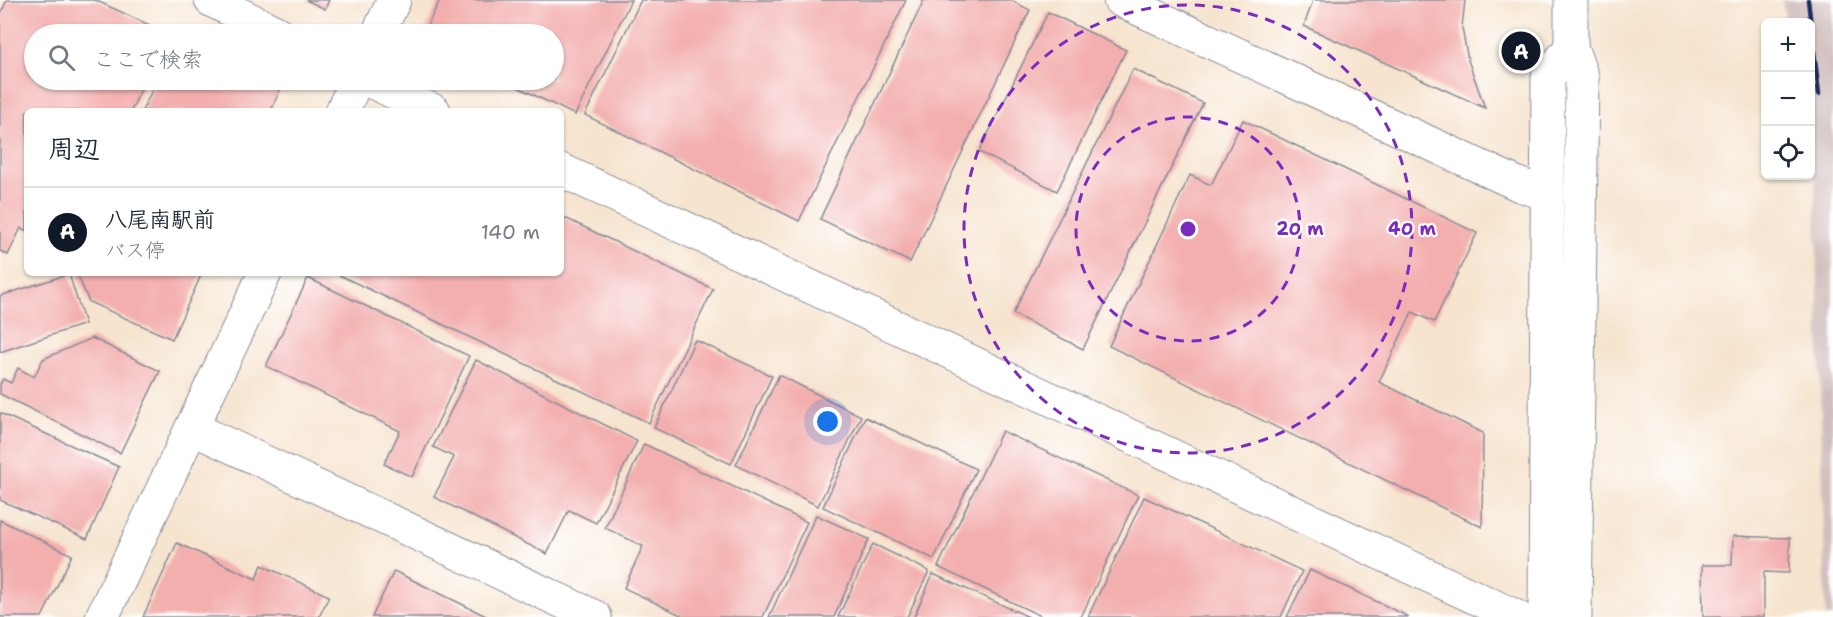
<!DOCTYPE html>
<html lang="ja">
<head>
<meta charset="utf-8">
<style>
	:root { --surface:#fff; --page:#f6f6f7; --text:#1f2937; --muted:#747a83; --line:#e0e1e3; --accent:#111827 }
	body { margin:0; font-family:"Shantell Sans","Klee One",sans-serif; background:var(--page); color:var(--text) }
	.controls { position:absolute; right:18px; top:18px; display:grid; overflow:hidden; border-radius:9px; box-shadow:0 2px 4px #0004 }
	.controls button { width:54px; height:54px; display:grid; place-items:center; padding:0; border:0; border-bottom:2px solid var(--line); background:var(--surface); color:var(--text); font:30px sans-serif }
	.you { position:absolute; left:828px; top:422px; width:21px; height:21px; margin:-15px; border:4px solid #fff; border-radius:50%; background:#1a73e8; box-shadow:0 0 0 9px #1a73e833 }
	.badge { display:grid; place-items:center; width:39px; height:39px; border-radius:50%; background:var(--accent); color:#fff; font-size:20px; font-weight:700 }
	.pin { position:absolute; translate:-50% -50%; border:3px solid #fff; box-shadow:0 2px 6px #0006 }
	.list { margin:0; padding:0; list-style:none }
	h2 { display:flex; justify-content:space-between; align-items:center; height:78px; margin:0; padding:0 24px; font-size:26px }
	h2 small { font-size:20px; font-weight:400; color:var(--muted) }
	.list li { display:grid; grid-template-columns:39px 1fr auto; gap:18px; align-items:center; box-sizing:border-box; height:90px; padding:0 24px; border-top:2px solid var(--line) }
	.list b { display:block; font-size:22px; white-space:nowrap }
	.list p { margin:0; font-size:20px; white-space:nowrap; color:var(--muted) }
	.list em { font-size:20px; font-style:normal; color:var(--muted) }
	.icon { flex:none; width:33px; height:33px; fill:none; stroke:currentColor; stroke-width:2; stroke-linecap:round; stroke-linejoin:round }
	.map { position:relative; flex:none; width:1833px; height:617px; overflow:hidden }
	.search { position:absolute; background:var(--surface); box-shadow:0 2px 4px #0004; left:24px; top:24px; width:540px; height:66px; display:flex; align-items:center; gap:15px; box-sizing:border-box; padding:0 21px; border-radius:33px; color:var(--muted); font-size:22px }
	.panel { position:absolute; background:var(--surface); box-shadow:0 2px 4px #0004; left:24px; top:108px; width:540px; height:168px; border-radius:9px }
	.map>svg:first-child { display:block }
	.industrial { fill:#d1bfbf }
	.building { fill:#f3afae }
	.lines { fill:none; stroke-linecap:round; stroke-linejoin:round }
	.street-casing { stroke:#888a96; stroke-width:35 }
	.secondary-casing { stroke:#888a96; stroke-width:35 }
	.street { stroke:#fff; stroke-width:33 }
	.secondary { stroke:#fff; stroke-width:33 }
	.rail { stroke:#1b2f5e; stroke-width:4.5 }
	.ring { fill:none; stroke:#7b2cbf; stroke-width:3; stroke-dasharray:10 8 }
	.centre { fill:#7b2cbf; stroke:#fff; stroke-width:3 }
	.ring-label { font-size:18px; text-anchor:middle; font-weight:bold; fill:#7b2cbf; stroke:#fff; stroke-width:4.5; stroke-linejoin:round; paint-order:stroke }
</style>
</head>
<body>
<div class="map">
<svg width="1833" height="617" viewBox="0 0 1833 617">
	<rect width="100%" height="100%" fill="#fff"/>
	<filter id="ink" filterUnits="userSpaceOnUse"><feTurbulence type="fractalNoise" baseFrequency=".0167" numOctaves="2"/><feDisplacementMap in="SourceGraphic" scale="12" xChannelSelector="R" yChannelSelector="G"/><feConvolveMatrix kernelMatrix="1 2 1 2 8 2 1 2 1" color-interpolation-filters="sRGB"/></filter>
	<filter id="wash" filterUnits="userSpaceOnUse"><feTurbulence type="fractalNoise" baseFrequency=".008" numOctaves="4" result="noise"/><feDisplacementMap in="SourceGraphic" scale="24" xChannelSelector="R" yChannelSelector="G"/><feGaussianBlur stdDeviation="1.35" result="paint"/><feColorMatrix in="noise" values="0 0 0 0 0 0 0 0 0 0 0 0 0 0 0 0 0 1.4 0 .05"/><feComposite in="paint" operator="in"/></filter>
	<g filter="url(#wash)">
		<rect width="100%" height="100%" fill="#f6e4cf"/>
		<!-- industrial -->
		<path class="industrial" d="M1782 0H1833V617H1826L1815 176 1810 154V22H1786Z"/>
		<g id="blocks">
			<!-- building -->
			<g class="building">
				<path d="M7 0H95L169 34H34V80H145L131 111H27V231L21 228 8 255 0 251V15Z"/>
				<path d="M306 0H329L325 9Z"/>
				<path d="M440 0H631L575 115 503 80H554V34H423Z"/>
				<path d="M641 0H906L799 221 585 115Z"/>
				<path d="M924 0H1010L1030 10 910 262 820 219Z"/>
				<path d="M1313 0H1465L1462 28 1468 60 1485 108 1304 26Z"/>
				<path d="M1048 12 1126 50 1057 191 979 152Z"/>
				<path d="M1133 69 1203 103 1083 349 1013 314Z"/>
				<path d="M157 80H270L282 85 271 111H142Z"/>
				<path d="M1243 120 1477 233 1434 322 1412 312 1379 382 1483 433 1482 527 1109 346 1190 175 1211 185Z"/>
				<path d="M561 216 713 289 649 423 335 273H561Z"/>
				<path d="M77 273H202L172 339 89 302Z"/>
				<path d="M69 274 85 324 0 352V296Z"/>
				<path d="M308 278 469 356 412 477 384 464 400 431 266 366Z"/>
				<path d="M92 338 160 371 120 453 0 394V384L3 379 11 383 18 368 34 377 43 359Z"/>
				<path d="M695 340 772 376 731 464 654 428Z"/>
				<path d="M476 360 637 441 596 523 569 510 547 554 434 497 454 457 433 447Z"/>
				<path d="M779 375 861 416 818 506 736 465Z"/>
				<path d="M0 413 119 467 87 539 0 500Z"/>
				<path d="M865 417 976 469 934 559 823 507Z"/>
				<path d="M1002 431 1138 495 1081 617H1043L938 567Z"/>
				<path d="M644 444 807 522 763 617H685L624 588 643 546 605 528Z"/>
				<path d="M1144 497 1302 571 1281 617H1088Z"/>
				<path d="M816 515 869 539 834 617H769Z"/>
				<path d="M0 520 72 555 42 617H0Z"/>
				<path d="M1733 536 1790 538 1789 573 1764 572V617H1703L1702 565H1732Z"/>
				<path d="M177 543 256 579 262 565 329 596 319 617H143Z"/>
				<path d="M873 544 929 571 907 617H838Z"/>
				<path d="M1310 570 1409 617H1287Z"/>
				<path d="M394 571 488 617H372Z"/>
				<path d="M933 574 1029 617H914Z"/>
			</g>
		</g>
	</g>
	<g filter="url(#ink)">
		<use href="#blocks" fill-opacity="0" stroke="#888a96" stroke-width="1.5"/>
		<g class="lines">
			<defs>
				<g id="street">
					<path d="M1120 0 1520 185 1547 194"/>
					<path d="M378 34 394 0"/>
					<path d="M1571 47 1582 77 1575 617"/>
					<path d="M368 80 434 111"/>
					<path d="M342 111 357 80"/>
					<path d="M561 170 1517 617"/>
					<path d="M192 428 595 617"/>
					<path d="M102 617 265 273"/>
					<path d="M1545 617 1548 77 1571 47"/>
				</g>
				<g id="secondary">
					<path d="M211 0 279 34"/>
					<path d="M1571 47V0"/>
				</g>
			</defs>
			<!-- street casing -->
			<use href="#street" class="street-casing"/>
			<!-- secondary casing -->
			<use href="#secondary" class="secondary-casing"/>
			<!-- street -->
			<use href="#street" class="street"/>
			<!-- secondary -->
			<use href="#secondary" class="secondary"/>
			<!-- rail -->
			<path class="rail" d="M1808 0 1819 94"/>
		</g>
	</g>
	<!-- distance rings -->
	<g class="ring">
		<circle cx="1188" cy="229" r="112"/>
		<circle cx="1188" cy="229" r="224"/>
	</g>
	<circle cx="1188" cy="229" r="9" class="centre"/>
	<g class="ring-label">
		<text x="1300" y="235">20 m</text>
		<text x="1412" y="235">40 m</text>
	</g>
</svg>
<div class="controls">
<button>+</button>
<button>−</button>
<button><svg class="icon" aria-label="locate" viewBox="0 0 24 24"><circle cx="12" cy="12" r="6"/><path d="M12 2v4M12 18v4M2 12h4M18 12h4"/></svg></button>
</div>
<div class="you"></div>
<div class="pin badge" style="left:1521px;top:51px">A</div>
<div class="search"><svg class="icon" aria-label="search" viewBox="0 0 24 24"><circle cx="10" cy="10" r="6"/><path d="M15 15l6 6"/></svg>ここで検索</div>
<section class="panel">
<h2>周辺<small></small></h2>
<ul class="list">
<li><span class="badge">A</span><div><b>八尾南駅前</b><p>バス停</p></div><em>140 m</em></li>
</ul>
</section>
</div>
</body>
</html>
